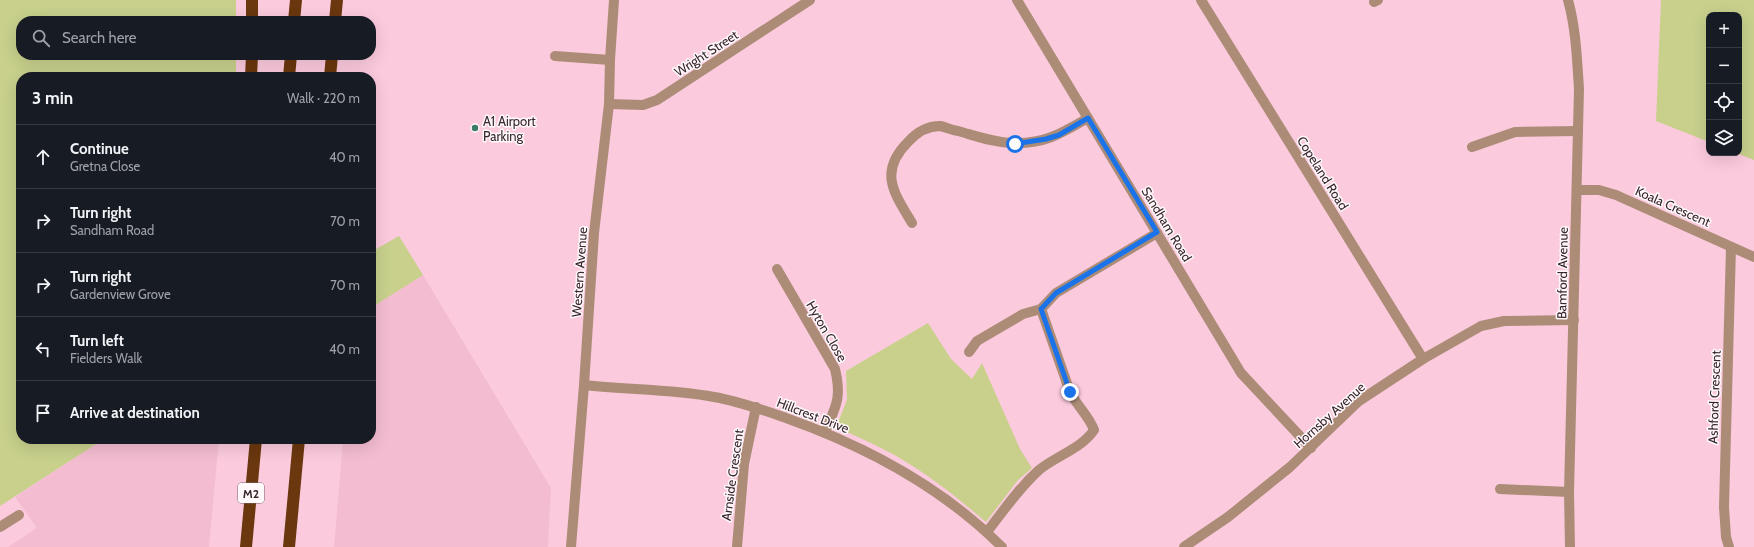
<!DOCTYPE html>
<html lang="en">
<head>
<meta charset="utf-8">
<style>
	:root { --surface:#171b24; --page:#242831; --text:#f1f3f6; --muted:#9ea1a6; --line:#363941 }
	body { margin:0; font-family:Cabin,sans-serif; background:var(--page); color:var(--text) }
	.controls { position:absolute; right:12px; top:12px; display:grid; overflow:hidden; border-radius:8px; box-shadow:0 4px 16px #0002 }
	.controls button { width:36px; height:36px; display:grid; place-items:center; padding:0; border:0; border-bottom:1px solid var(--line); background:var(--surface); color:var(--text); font:20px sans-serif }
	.stop { position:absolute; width:12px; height:12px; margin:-9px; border:3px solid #1a73e8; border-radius:50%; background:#fff }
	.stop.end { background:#1a73e8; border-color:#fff; box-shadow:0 1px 4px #0008 }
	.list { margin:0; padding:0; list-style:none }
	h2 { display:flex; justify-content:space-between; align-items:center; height:52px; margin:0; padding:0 16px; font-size:17px }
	h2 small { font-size:13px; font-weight:400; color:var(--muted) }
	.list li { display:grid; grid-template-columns:26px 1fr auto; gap:12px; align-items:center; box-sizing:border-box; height:64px; padding:0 16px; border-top:1px solid var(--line) }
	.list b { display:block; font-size:15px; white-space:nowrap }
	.list p { margin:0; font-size:13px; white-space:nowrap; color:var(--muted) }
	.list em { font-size:13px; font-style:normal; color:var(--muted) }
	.icon { flex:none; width:22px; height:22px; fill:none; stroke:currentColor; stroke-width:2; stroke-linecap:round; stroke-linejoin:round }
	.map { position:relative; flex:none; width:1754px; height:547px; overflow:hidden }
	.search { position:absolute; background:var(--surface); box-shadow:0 4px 16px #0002; left:16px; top:16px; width:360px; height:44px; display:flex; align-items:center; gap:10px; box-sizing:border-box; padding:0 14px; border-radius:16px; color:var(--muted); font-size:15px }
	.panel { position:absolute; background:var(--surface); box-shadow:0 4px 16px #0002; left:16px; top:72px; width:360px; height:372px; border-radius:16px }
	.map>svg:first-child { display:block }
	.built { fill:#f3bcd1 }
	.green { fill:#c8d08c }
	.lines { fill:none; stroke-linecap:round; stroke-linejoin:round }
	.minor { stroke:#ad8c77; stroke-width:10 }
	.highway { stroke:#6a370e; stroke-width:12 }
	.route { stroke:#1a73e8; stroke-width:5 }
	.poi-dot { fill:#397a69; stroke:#fff9fb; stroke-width:1.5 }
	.labels { text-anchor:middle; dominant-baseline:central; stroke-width:3; stroke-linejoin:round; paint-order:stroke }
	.shield { fill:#fff9fb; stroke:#74656b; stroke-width:1 }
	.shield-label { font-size:12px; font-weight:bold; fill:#38262d }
	.street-label { font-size:13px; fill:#38262d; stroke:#fff9fb }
	.poi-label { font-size:13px; fill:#38262d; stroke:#fff9fb; text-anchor:start }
</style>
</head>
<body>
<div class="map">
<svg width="1754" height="547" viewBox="0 0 1754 547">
	<rect width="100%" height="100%" fill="#fbcadd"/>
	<!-- built -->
	<g class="built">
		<path d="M423 275 551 488 548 547H334L343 439H371V308Z"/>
		<path d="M104 439H219L209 547H8L37 528 15 497Z"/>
	</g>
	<!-- green -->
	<g class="green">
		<path d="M0 0H236V21H21V55H236V77H21V439H104L0 506Z"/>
		<path d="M1661 0H1754V160L1736 153H1739V15H1709V142L1656 121Z"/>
		<path d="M399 236 423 275 371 308V252Z"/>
		<path d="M928 323 951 359 972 379 982 363 1020 449 1032 468 1018 480 986 522C954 495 921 468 883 449 868 441 851 434 836 427L847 400 846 371Z"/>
	</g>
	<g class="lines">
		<!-- minor -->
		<g class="minor">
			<path d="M1017 0 1241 373 1311 448"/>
			<path d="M1201 0 1423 359"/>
			<path d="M1568 0C1576 29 1577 59 1579 89L1569 492 1570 547"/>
			<path d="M1374 2 1378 0"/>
			<path d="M555 56 610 60"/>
			<path d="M609 104 643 105 657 100 810 0"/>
			<path d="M1472 147 1515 132 1578 131"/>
			<path d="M1578 190H1599L1616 195 1754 257"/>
			<path d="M912 223C894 193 878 172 908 142 916 133 927 126 940 126 945 127 952 130 958 131 976 136 995 143 1014 143 1045 144 1062 133 1088 118"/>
			<path d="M777 269 835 369C842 398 836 406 825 432"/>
			<path d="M969 352 977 341 1023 314 1041 309 1056 293 1157 233"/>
			<path d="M584 385C627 390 671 389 714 397 738 401 763 410 786 418 865 446 942 487 1002 547"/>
			<path d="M1500 489 1569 492"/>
			<path d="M0 527 19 515"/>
			<path d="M987 532C1004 510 1019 488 1039 470 1056 456 1081 449 1094 430 1089 416 1077 406 1070 392L1041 309"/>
			<path d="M571 547 584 385 594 233 609 104 610 60 614 0"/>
			<path d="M737 547 744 464 756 407"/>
			<path d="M1184 547 1228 517 1290 467 1359 401 1423 359 1481 326 1504 321 1574 320"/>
			<path d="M1729 547 1726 537 1724 507 1731 247"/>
		</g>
		<!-- highway -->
		<g class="highway">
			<path d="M252 21V0"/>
			<path d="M294 21 296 0"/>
			<path d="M335 21 337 0"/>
			<path d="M251 77 252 55"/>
			<path d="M289 77 291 55"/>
			<path d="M330 77 332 55"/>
			<path d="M246 547 256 439"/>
			<path d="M289 547 299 439"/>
		</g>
	</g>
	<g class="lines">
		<!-- route -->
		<path class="route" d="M1015 144 1046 139 1059 135 1088 118 1157 232 1056 293 1041 309 1070 392"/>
	</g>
	<!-- markers -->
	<circle class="poi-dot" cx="475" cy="128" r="4"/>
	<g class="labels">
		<!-- shield labels -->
		<rect class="shield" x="238" y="483" width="26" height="20" rx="3"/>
		<g class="shield-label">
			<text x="251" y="493">M2</text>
		</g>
		<!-- street labels -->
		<g class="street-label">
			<text transform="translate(706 53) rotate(-33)">Wright Street</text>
			<text transform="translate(1323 173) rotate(58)">Copeland Road</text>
			<text transform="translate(1673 206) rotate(24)">Koala Crescent</text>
			<text transform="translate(1167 224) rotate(59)">Sandham Road</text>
			<text transform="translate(579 272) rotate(-86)">Western Avenue</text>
			<text transform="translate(1562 273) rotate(-89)">Bamford Avenue</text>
			<text transform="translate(827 331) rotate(60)">Hyton Close</text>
			<text transform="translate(1714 397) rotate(-88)">Ashford Crescent</text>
			<text transform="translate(813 415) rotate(21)">Hillcrest Drive</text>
			<text transform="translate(1329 415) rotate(-42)">Hornsby Avenue</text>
			<text transform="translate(732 475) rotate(-82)">Arnside Crescent</text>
		</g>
		<!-- poi labels -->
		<g class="poi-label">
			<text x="483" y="121">A1 Airport<tspan x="483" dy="15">Parking</tspan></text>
		</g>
	</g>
</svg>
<div class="controls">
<button>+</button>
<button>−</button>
<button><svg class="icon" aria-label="locate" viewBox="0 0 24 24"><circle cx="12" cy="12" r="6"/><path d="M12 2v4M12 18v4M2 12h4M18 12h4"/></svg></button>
<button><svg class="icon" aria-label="layers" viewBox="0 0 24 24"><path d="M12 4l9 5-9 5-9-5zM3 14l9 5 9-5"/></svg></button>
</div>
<div class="stop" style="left:1015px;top:144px"></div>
<div class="stop end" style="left:1070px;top:392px"></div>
<div class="search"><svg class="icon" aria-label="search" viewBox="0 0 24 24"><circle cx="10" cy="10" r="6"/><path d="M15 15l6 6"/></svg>Search here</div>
<section class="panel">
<h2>3 min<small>Walk · 220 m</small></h2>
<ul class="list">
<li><svg class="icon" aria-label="ahead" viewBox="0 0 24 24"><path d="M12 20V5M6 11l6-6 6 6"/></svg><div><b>Continue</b><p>Gretna Close</p></div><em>40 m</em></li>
<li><svg class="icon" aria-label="right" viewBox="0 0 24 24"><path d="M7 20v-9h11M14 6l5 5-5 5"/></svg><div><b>Turn right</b><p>Sandham Road</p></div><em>70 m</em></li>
<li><svg class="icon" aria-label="right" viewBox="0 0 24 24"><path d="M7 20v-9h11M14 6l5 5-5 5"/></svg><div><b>Turn right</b><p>Gardenview Grove</p></div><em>70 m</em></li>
<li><svg class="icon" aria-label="left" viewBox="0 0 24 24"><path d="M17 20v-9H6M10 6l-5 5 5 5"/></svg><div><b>Turn left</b><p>Fielders Walk</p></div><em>40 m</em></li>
<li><svg class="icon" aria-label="arrive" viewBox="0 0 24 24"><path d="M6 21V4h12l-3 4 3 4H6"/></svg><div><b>Arrive at destination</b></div></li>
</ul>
</section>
</div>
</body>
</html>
